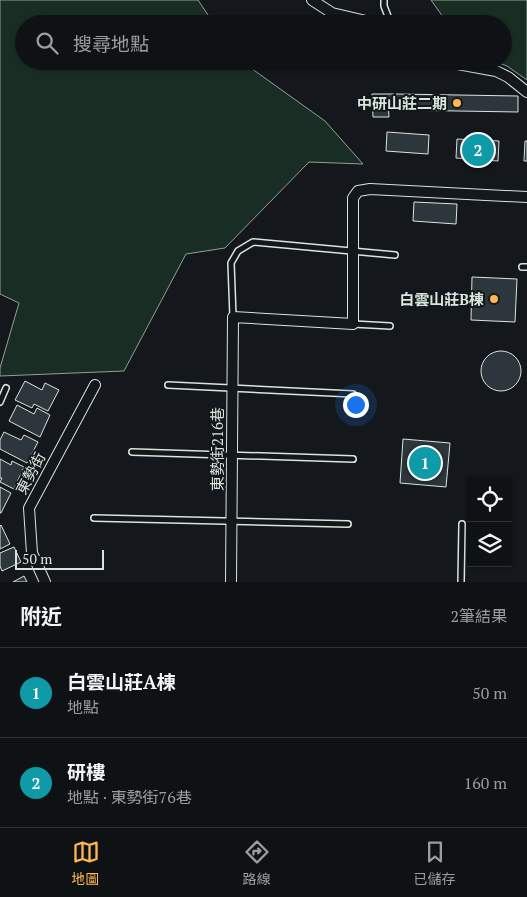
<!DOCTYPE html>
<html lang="zh-TW">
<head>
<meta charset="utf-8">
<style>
	:root { --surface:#0f1215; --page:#1d2022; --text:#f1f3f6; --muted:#9b9ea0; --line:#2f3234; --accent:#ffb74d }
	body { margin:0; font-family:"PT Serif","Noto Sans TC",serif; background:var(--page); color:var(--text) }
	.controls { position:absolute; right:15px; bottom:15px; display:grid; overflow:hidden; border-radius:0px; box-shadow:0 1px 4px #0004 }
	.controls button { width:45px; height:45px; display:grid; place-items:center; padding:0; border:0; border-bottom:1px solid var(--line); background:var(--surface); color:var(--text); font:25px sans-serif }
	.scale { position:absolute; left:15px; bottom:12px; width:89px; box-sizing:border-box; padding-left:5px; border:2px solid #d8e6dc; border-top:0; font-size:14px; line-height:18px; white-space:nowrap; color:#d8e6dc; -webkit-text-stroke:4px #14181c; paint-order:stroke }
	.you { position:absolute; left:355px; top:404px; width:18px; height:18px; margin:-12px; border:4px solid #fff; border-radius:50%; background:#1a73e8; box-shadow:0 0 0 8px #1a73e833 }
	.badge { display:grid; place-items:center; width:32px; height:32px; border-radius:50%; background:var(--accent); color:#fff; font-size:16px; font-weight:700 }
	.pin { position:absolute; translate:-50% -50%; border:2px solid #fff; box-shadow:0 1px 5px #0006 }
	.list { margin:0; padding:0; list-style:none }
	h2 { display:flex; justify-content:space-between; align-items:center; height:65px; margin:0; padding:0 20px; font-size:21px }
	h2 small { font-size:16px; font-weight:400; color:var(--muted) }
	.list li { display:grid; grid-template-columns:32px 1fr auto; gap:15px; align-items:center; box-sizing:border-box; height:90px; padding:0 20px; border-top:1px solid var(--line) }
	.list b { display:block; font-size:19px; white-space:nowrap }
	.list p { margin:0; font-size:16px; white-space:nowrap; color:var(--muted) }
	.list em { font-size:16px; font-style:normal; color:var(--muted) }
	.icon { flex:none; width:28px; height:28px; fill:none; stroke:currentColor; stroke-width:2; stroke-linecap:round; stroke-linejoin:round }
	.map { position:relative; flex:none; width:527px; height:582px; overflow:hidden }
	.search { position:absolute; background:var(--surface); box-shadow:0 1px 4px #0004; left:15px; right:15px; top:15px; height:55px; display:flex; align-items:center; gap:12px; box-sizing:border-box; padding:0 18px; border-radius:28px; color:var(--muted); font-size:19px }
	.sheet { height:245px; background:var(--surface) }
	nav { display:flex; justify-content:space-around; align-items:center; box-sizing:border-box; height:70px; border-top:1px solid var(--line); background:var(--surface); font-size:14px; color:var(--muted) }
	nav a { display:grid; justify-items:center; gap:2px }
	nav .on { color:var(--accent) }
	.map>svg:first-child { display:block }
	.green { fill:#1a2d24; stroke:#939e99 }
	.building { fill:#2c363c; stroke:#d8e6dc }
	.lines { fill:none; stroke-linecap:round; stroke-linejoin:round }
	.service-casing { stroke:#d8e6dc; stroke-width:8 }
	.minor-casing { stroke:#d8e6dc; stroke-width:12 }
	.service { stroke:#14181c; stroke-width:5 }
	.minor { stroke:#14181c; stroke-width:10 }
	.poi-dot { fill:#ffb74d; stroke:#14181c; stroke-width:2 }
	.labels { text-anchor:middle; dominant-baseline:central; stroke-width:4; stroke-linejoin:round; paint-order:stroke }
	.poi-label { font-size:15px; font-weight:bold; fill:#d8e6dc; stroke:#14181c; text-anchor:end }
	.street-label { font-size:15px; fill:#d8e6dc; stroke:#14181c }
</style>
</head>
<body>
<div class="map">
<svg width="527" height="582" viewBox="0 0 527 582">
	<rect width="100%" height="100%" fill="#14181c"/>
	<!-- green -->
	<g class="green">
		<path d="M0 0H198L214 24H24V61H241L325 121 363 164 309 162 225 248 186 254 124 371 0 376V368L19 303 0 294Z"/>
		<path d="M431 0H527V80L507 66 494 61H503V24H448Z"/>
	</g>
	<!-- building -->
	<g class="building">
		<path d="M372 94H394V102H388L389 117H373Z"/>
		<path d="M396 94 518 96V112L396 110Z"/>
		<path d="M387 132 429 135 428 154 386 151Z"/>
		<path d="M457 139 499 141 498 161 456 158Z"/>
		<path d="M525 141H527V161H524Z"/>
		<path d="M414 202 457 204 456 224 413 221Z"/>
		<path d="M472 277 517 279 515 322 471 320Z"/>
		<circle cx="501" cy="371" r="20"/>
		<path d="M25 381 42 390 45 383 59 390 48 411 34 404 32 408 15 400Z"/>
		<path d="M17 405 34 414 37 408 50 415 40 437 9 421Z"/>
		<path d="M4 432 21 440 24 435 38 442 27 463 0 449V440Z"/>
		<path d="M403 439 450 443 446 487 400 483Z"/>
		<path d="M0 459 11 465 12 461 24 467 14 489 0 482 2 478H0Z"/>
		<path d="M0 487 11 493 1 513H0Z"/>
		<path d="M1 525 10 544 0 549V526Z"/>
		<path d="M14 547 21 562 2 571 0 566V553Z"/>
		<path d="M24 576 27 582H13Z"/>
	</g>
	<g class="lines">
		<defs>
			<g id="service">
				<path d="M384 0V6L391 24"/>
				<path d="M522 267H527"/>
				<path d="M233 317 231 263 238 251 253 242 395 255"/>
				<path d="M353 324 390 326"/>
				<path d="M168 385 353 394"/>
				<path d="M0 402 6 388"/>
				<path d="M132 452 353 459"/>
				<path d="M94 518 348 524"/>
				<path d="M461 582 462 524"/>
			</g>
			<g id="minor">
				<path d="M312 0 332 13 379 24"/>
				<path d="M441 61 496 71 508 77 527 92"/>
				<path d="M45 582 32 553 29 508 95 385"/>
				<path d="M231 582 233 317 353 324V198L358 191 370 189 527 197"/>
			</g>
		</defs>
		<!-- service casing -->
		<use href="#service" class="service-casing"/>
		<!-- minor casing -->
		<use href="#minor" class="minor-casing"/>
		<!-- service -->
		<use href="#service" class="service"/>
		<!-- minor -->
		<use href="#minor" class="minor"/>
	</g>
	<!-- markers -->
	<g class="poi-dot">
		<circle cx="457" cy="103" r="5"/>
		<circle cx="494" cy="299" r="5"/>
	</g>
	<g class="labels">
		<!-- poi labels -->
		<g class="poi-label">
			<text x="447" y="103">中研山莊二期</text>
			<text x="484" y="299">白雲山莊B棟</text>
		</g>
		<!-- street labels -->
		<g class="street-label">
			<text transform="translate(217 449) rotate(-90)">東勢街216巷</text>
			<text transform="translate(30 473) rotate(-62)">東勢街</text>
		</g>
	</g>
</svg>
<div class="controls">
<button><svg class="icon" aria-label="locate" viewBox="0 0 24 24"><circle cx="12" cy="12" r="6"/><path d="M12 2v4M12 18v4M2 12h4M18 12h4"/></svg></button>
<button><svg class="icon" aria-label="layers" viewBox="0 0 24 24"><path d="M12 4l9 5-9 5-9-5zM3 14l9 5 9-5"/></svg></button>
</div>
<div class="scale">50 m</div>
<div class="you"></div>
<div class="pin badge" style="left:425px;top:463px;background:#0f9aa8">1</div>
<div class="pin badge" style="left:478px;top:150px;background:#0f9aa8">2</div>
<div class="search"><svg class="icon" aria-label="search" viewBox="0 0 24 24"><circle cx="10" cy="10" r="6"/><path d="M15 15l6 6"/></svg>搜尋地點</div>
</div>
<section class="sheet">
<h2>附近<small>2筆結果</small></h2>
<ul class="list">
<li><span class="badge" style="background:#0f9aa8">1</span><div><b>白雲山莊A棟</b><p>地點</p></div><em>50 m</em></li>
<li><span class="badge" style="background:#0f9aa8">2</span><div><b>研樓</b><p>地點 · 東勢街76巷</p></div><em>160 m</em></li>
</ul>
</section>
<nav>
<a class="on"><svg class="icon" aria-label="map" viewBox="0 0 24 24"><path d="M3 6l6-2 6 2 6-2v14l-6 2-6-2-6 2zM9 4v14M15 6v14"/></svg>地圖</a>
<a><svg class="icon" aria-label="directions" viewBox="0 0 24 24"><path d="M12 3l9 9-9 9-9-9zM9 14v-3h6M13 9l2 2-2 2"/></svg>路線</a>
<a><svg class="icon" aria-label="saved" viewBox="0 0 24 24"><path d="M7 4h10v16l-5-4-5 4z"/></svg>已儲存</a>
</nav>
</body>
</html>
